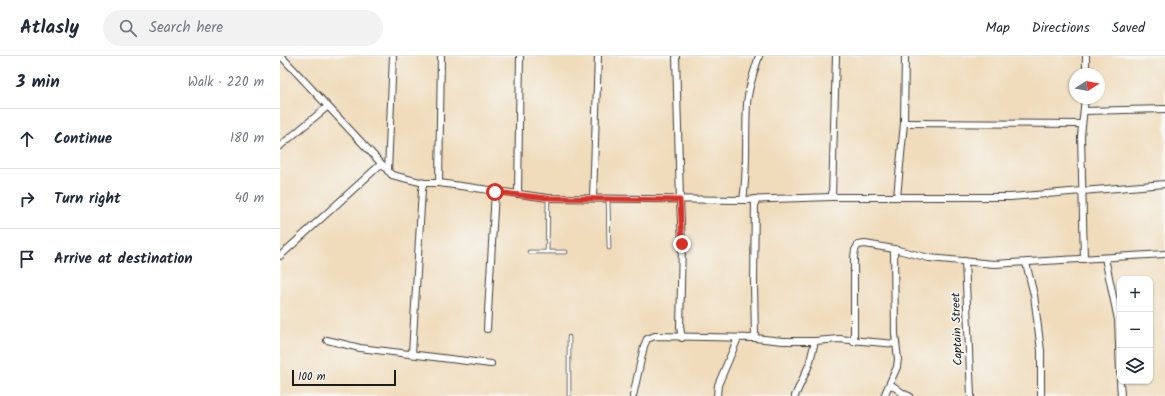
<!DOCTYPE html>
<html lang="en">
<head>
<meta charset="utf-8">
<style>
	:root { --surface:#fff; --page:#f2f2f3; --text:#1f2937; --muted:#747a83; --line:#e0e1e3 }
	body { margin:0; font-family:Kalam,sans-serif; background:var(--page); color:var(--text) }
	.controls { position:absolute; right:12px; bottom:12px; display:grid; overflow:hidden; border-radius:8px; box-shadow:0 1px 3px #0004 }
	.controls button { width:36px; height:36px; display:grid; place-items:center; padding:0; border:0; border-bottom:1px solid var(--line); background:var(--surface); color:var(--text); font:20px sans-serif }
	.compass { position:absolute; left:789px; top:12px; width:36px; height:36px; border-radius:50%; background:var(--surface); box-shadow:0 1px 3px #0004; rotate:79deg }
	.scale { position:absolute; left:12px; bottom:10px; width:104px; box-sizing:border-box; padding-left:4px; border:2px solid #1c1c1c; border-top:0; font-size:11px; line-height:14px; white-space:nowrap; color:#1c1c1c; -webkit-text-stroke:3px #f6f6f2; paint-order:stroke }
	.stop { position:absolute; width:12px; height:12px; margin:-9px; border:3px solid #d93025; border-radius:50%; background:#fff }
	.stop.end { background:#d93025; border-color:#fff; box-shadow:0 1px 4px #0008 }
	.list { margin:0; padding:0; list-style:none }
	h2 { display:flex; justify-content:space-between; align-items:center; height:52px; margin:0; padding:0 16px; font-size:17px }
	h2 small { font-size:13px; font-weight:400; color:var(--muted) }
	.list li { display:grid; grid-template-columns:26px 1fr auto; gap:12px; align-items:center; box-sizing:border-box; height:60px; padding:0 16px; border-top:1px solid var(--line) }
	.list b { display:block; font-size:15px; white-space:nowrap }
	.list em { font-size:13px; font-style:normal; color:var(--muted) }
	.icon { flex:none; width:22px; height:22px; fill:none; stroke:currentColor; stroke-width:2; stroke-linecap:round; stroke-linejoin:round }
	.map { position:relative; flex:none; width:885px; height:340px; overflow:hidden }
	header { display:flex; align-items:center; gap:24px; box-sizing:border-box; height:56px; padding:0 20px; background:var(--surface); border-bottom:1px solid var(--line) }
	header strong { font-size:19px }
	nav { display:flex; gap:22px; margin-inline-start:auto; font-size:14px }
	.search { width:280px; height:36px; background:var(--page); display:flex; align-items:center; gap:10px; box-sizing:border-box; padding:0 14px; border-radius:22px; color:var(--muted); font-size:15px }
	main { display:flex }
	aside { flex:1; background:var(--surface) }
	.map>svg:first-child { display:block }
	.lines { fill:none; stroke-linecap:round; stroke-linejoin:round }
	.lane-casing { stroke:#3c3934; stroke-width:4.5 }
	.street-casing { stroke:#3c3934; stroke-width:8 }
	.lane { stroke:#fff; stroke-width:3 }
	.street { stroke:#fff; stroke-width:6 }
	.route { stroke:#d93025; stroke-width:5 }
	.labels { text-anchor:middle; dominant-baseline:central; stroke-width:3.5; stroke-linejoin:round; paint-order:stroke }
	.street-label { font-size:12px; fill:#1c1c1c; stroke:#f6f6f2 }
</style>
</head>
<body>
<header>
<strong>Atlasly</strong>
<div class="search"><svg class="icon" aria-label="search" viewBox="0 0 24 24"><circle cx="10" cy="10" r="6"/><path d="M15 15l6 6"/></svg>Search here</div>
<nav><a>Map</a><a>Directions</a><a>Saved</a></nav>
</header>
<main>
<aside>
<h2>3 min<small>Walk · 220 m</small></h2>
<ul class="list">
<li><svg class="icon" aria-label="ahead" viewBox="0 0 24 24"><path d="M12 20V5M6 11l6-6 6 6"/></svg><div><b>Continue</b></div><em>180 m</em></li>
<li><svg class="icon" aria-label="right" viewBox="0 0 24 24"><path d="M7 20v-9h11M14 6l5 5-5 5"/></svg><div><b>Turn right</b></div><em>40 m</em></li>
<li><svg class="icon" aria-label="arrive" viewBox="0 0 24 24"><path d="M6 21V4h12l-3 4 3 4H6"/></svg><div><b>Arrive at destination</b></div></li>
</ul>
</aside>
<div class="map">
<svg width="885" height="340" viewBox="0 0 885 340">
	<rect width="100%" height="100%" fill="#f6f6f2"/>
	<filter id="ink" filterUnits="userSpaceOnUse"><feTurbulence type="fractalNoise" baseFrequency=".025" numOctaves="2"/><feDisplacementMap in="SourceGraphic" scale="8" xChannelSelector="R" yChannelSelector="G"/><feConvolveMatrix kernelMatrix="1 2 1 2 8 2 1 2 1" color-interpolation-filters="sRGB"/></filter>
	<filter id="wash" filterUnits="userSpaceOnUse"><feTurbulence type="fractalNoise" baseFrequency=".012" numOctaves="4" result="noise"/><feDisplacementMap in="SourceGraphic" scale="16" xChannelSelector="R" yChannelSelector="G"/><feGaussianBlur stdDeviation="0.9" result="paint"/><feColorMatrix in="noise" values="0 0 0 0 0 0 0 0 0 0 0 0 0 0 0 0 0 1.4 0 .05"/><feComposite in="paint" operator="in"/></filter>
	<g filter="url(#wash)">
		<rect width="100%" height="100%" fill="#f0dcbb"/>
	</g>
	<g filter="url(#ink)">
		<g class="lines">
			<defs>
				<g id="lane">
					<path d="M328 143 329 192"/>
					<path d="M249 196H286"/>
					<path d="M267 196 268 142"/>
					<path d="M289 281V340"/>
				</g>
				<g id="street">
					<path d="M1 0 112 119 144 127H159L268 142 463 144 552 141H730L885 128"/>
					<path d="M396 0 400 144 402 188 400 271 402 282"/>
					<path d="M806 18V0"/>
					<path d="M804 55 885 53"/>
					<path d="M624 67 802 68"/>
					<path d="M0 90 47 51"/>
					<path d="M108 115 113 0"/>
					<path d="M159 127 161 0"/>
					<path d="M238 138 240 0"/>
					<path d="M552 141 556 0"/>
					<path d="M617 141 624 67 625 0"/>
					<path d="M313 142 318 0"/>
					<path d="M475 143 474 228 475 282 503 285H535L529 309 515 340"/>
					<path d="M463 144C468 112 465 80 467 48 468 32 474 16 479 0"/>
					<path d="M0 200 101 108"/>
					<path d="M825 202 838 264 840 316"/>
					<path d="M804 203 801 80 805 42"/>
					<path d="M685 205 691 340"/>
					<path d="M746 207 754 239 761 295V340"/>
					<path d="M207 273 215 136"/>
					<path d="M47 284 80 292 211 308"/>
					<path d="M535 285 559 283 616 288"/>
					<path d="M574 286V201L575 194 578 189 585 188 614 193 649 202 714 208 885 198"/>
					<path d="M132 298 142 134 144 127"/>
					<path d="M840 325 841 340"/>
					<path d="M610 328 624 338 629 340"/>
					<path d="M353 340 364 290 367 283 375 280 475 282"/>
					<path d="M437 340 438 329 458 282"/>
					<path d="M604 340 617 311 618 303 615 278 614 193"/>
				</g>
			</defs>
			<!-- lane casing -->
			<use href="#lane" class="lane-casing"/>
			<!-- street casing -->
			<use href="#street" class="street-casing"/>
			<!-- lane -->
			<use href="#lane" class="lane"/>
			<!-- street -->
			<use href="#street" class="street"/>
		</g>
	</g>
	<g class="lines" filter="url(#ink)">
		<!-- route -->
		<path class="route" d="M215 136 268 142 400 144 402 188"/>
	</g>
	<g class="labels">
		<!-- street labels -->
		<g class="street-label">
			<text transform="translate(677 273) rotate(-92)">Captain Street</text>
		</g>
	</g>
</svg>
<div class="controls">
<button>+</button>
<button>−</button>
<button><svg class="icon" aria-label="layers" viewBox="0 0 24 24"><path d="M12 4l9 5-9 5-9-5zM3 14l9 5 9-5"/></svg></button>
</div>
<svg class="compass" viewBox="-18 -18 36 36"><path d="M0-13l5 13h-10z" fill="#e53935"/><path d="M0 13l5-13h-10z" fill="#747a83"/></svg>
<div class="scale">100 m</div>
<div class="stop" style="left:215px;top:136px"></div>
<div class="stop end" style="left:402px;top:188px"></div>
</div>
</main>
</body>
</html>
